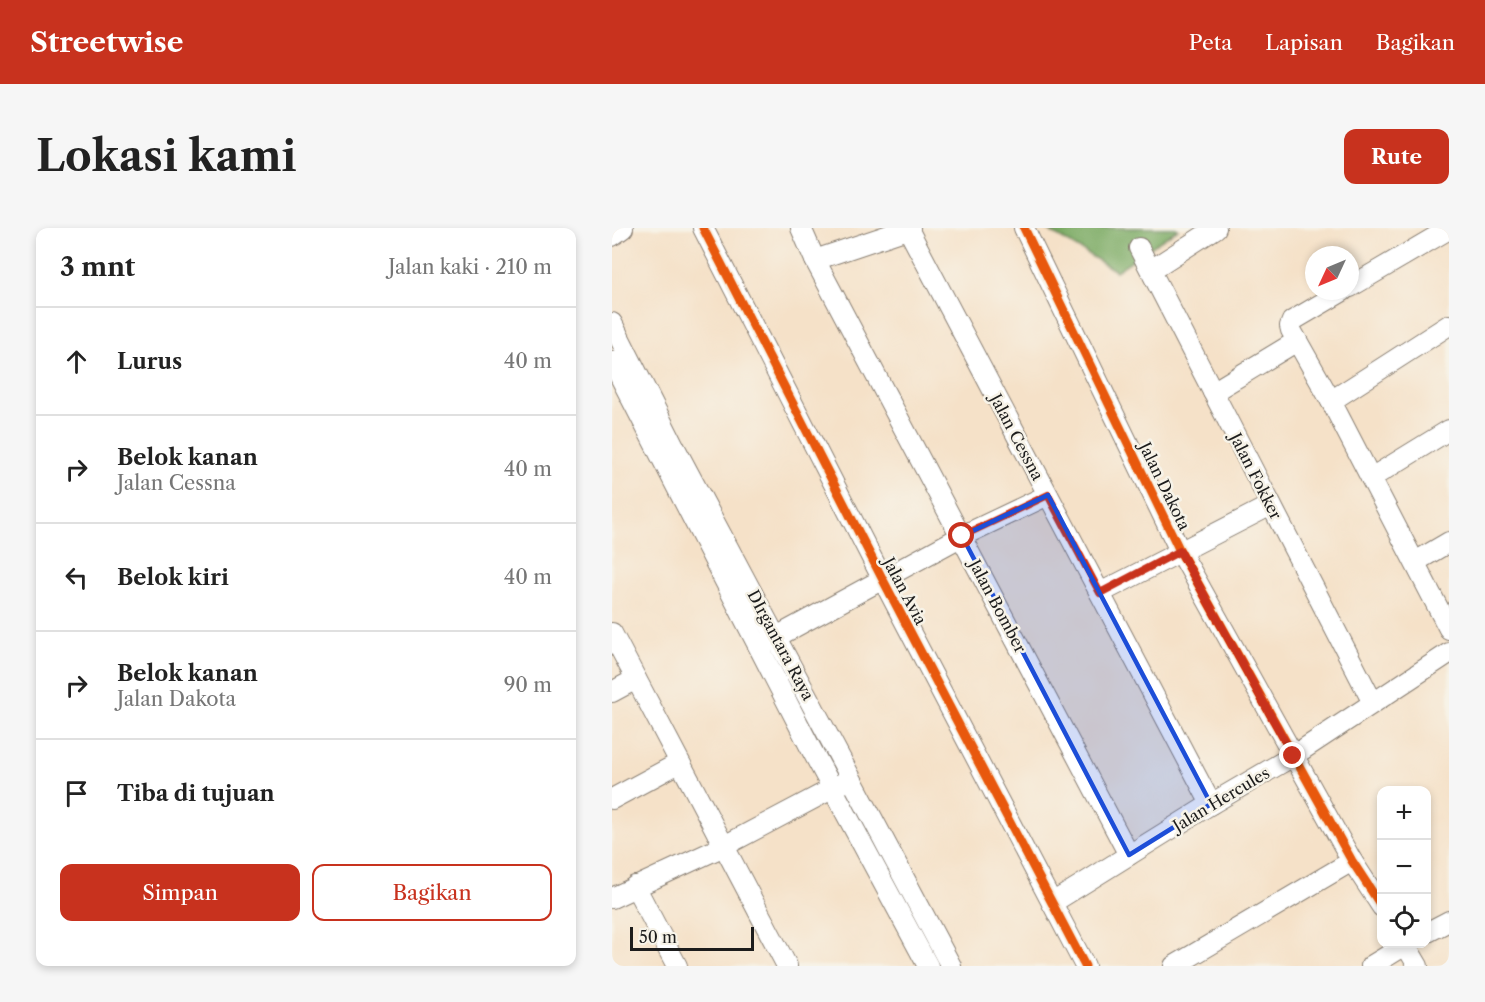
<!DOCTYPE html>
<html lang="id">
<head>
<meta charset="utf-8">
<style>
	:root { --surface:#fff; --page:#f6f6f6; --text:#222; --muted:#767676; --line:#e0e0e0; --accent:#c8321e }
	body { margin:0; font-family:"Libre Caslon Text",serif; background:var(--page); color:var(--text) }
	.controls { position:absolute; right:18px; bottom:18px; display:grid; overflow:hidden; border-radius:12px; box-shadow:0 3px 9px #0003 }
	.controls button { width:54px; height:54px; display:grid; place-items:center; padding:0; border:0; border-bottom:2px solid var(--line); background:var(--surface); color:var(--text); font:30px sans-serif }
	.compass { position:absolute; left:693px; top:18px; width:54px; height:54px; border-radius:50%; background:var(--surface); box-shadow:0 3px 9px #0003; rotate:226deg }
	.scale { position:absolute; left:18px; bottom:15px; width:124px; box-sizing:border-box; padding-left:6px; border:3px solid #1c1c1c; border-top:0; font-size:16px; line-height:21px; white-space:nowrap; color:#1c1c1c; -webkit-text-stroke:4px #f7f3e8; paint-order:stroke }
	.stop { position:absolute; width:18px; height:18px; margin:-14px; border:4px solid #c8321e; border-radius:50%; background:#fff }
	.stop.end { background:#c8321e; border-color:#fff; box-shadow:0 2px 6px #0008 }
	.list { margin:0; padding:0; list-style:none }
	h2 { display:flex; justify-content:space-between; align-items:center; height:78px; margin:0; padding:0 24px; font-size:26px }
	h2 small { font-size:20px; font-weight:400; color:var(--muted) }
	.list li { display:grid; grid-template-columns:39px 1fr auto; gap:18px; align-items:center; box-sizing:border-box; height:108px; padding:0 24px; border-top:2px solid var(--line) }
	.list b { display:block; font-size:22px; white-space:nowrap }
	.list p { margin:0; font-size:20px; white-space:nowrap; color:var(--muted) }
	.list em { font-size:20px; font-style:normal; color:var(--muted) }
	.actions { display:flex; gap:12px; padding:18px 24px }
	.actions a { flex:1; padding:14px 0; border:2px solid var(--accent); border-radius:12px; text-align:center; font-size:21px; color:var(--accent) }
	.actions .main { background:var(--accent); color:#fff }
	.icon { flex:none; width:33px; height:33px; fill:none; stroke:currentColor; stroke-width:2; stroke-linecap:round; stroke-linejoin:round }
	.map { position:relative; flex:none; width:837px; height:738px; overflow:hidden; border-radius:12px }
	header { display:flex; align-items:center; gap:36px; box-sizing:border-box; height:84px; padding:0 30px; background:var(--accent); color:#fff }
	header strong { font-size:28px }
	nav { display:flex; gap:33px; margin-inline-start:auto; font-size:21px }
	.intro { display:flex; align-items:center; justify-content:space-between; box-sizing:border-box; height:144px; padding:0 36px }
	h1 { margin:0; font-size:42px }
	.button { padding:15px 27px; border-radius:12px; background:var(--accent); color:#fff; font-size:21px; font-weight:700 }
	main { display:flex; gap:36px; padding:0 36px }
	aside { flex:1; background:var(--surface); border-radius:12px; box-shadow:0 3px 9px #0003 }
	.map>svg:first-child { display:block }
	.forest { fill:#7aaa63; stroke:#4b6340; stroke-width:1.5 }
	.lines { fill:none; stroke-linecap:round; stroke-linejoin:round }
	.street-casing { stroke:#887e72; stroke-width:22 }
	.street { stroke:#fff; stroke-width:20 }
	.cycleway-casing { stroke:#f7f3e8; stroke-width:13 }
	.cycleway { stroke:#e8590c; stroke-width:9 }
	.route { stroke:#c8321e; stroke-width:8 }
	.marked { fill:#1d4ed8; fill-opacity:0.2; stroke:#1d4ed8; stroke-width:4.5; stroke-linejoin:round }
	.labels { text-anchor:middle; dominant-baseline:central; stroke-width:5; stroke-linejoin:round; paint-order:stroke }
	.street-label { font-size:16px; fill:#1c1c1c; stroke:#f7f3e8 }
</style>
</head>
<body>
<header>
<strong>Streetwise</strong>
<nav><a>Peta</a><a>Lapisan</a><a>Bagikan</a></nav>
</header>
<div class="intro"><h1>Lokasi kami</h1><a class="button">Rute</a></div>
<main>
<aside>
<h2>3 mnt<small>Jalan kaki · 210 m</small></h2>
<ul class="list">
<li><svg class="icon" aria-label="ahead" viewBox="0 0 24 24"><path d="M12 20V5M6 11l6-6 6 6"/></svg><div><b>Lurus</b></div><em>40 m</em></li>
<li><svg class="icon" aria-label="right" viewBox="0 0 24 24"><path d="M7 20v-9h11M14 6l5 5-5 5"/></svg><div><b>Belok kanan</b><p>Jalan Cessna</p></div><em>40 m</em></li>
<li><svg class="icon" aria-label="left" viewBox="0 0 24 24"><path d="M17 20v-9H6M10 6l-5 5 5 5"/></svg><div><b>Belok kiri</b></div><em>40 m</em></li>
<li><svg class="icon" aria-label="right" viewBox="0 0 24 24"><path d="M7 20v-9h11M14 6l5 5-5 5"/></svg><div><b>Belok kanan</b><p>Jalan Dakota</p></div><em>90 m</em></li>
<li><svg class="icon" aria-label="arrive" viewBox="0 0 24 24"><path d="M6 21V4h12l-3 4 3 4H6"/></svg><div><b>Tiba di tujuan</b></div></li>
</ul>
<div class="actions"><a class="main">Simpan</a><a>Bagikan</a></div>
</aside>
<div class="map">
<svg width="837" height="738" viewBox="0 0 837 738">
	<rect width="100%" height="100%" fill="#f7f3e8"/>
	<filter id="ink" filterUnits="userSpaceOnUse"><feTurbulence type="fractalNoise" baseFrequency=".0167" numOctaves="2"/><feDisplacementMap in="SourceGraphic" scale="12" xChannelSelector="R" yChannelSelector="G"/><feConvolveMatrix kernelMatrix="1 2 1 2 8 2 1 2 1" color-interpolation-filters="sRGB"/></filter>
	<filter id="wash" filterUnits="userSpaceOnUse"><feTurbulence type="fractalNoise" baseFrequency=".008" numOctaves="4" result="noise"/><feDisplacementMap in="SourceGraphic" scale="24" xChannelSelector="R" yChannelSelector="G"/><feGaussianBlur stdDeviation="1.35" result="paint"/><feColorMatrix in="noise" values="0 0 0 0 0 0 0 0 0 0 0 0 0 0 0 0 0 1.4 0 .05"/><feComposite in="paint" operator="in"/></filter>
	<g filter="url(#wash)">
		<rect width="100%" height="100%" fill="#f5e1c8"/>
		<!-- forest -->
		<path class="forest" d="M432 0H564L566 1 504 43Z"/>
	</g>
	<g filter="url(#ink)">
		<g class="lines">
			<defs>
				<g id="street">
					<path d="M91 0 270 350 473 738"/>
					<path d="M189 0 203 32 517 627"/>
					<path d="M412 0 568 323 740 633 770 679"/>
					<path d="M296 1 599 576"/>
					<path d="M0 8 11 0"/>
					<path d="M527 20 761 475"/>
					<path d="M203 32 298 0"/>
					<path d="M539 42 604 0"/>
					<path d="M738 59 837 1"/>
					<path d="M731 63 680 93 678 98 679 102 719 173 837 401"/>
					<path d="M0 95 62 218 339 738"/>
					<path d="M0 133 197 517 316 738"/>
					<path d="M601 164 685 113"/>
					<path d="M719 173 837 97"/>
					<path d="M759 250 837 202"/>
					<path d="M803 334 837 314"/>
					<path d="M488 365 659 277"/>
					<path d="M0 405 175 738"/>
					<path d="M155 414 350 308 436 267"/>
					<path d="M0 464 24 451"/>
					<path d="M0 571 67 535"/>
					<path d="M23 658 65 738"/>
					<path d="M0 670 112 618 231 555"/>
					<path d="M440 675 599 576 681 528 837 425"/>
					<path d="M814 705 837 693"/>
					<path d="M793 716 806 738"/>
					<path d="M562 738 740 633"/>
					<path d="M759 738 795 716"/>
				</g>
			</defs>
			<!-- street casing -->
			<use href="#street" class="street-casing"/>
			<!-- street -->
			<use href="#street" class="street"/>
			<defs>
				<g id="cycleway">
					<path d="M91 0 270 350 473 738"/>
					<path d="M412 0 568 323 740 633 770 679"/>
				</g>
			</defs>
			<!-- cycleway casing -->
			<use href="#cycleway" class="cycleway-casing"/>
			<!-- cycleway -->
			<use href="#cycleway" class="cycleway"/>
		</g>
	</g>
	<g class="lines" filter="url(#ink)">
		<!-- route -->
		<path class="route" d="M350 308 436 267 488 365 568 323 681 528"/>
	</g>
	<!-- marked area -->
	<path class="marked" d="M436 267 599 576 517 627 350 308Z"/>
	<g class="labels">
		<!-- street labels -->
		<g class="street-label">
			<text transform="translate(405 209) rotate(62)">Jalan Cessna</text>
			<text transform="translate(644 248) rotate(63)">Jalan Fokker</text>
			<text transform="translate(553 258) rotate(64)">Jalan Dakota</text>
			<text transform="translate(293 363) rotate(62)">Jalan Avia</text>
			<text transform="translate(386 378) rotate(62)">Jalan Bomber</text>
			<text transform="translate(169 417) rotate(62)">DIrgantara Raya</text>
			<text transform="translate(609 571) rotate(-31)">Jalan Hercules</text>
		</g>
	</g>
</svg>
<div class="controls">
<button>+</button>
<button>−</button>
<button><svg class="icon" aria-label="locate" viewBox="0 0 24 24"><circle cx="12" cy="12" r="6"/><path d="M12 2v4M12 18v4M2 12h4M18 12h4"/></svg></button>
</div>
<svg class="compass" viewBox="-18 -18 36 36"><path d="M0-13l5 13h-10z" fill="#e53935"/><path d="M0 13l5-13h-10z" fill="#767676"/></svg>
<div class="scale">50 m</div>
<div class="stop" style="left:350px;top:308px"></div>
<div class="stop end" style="left:681px;top:528px"></div>
</div>
</main>
</body>
</html>
